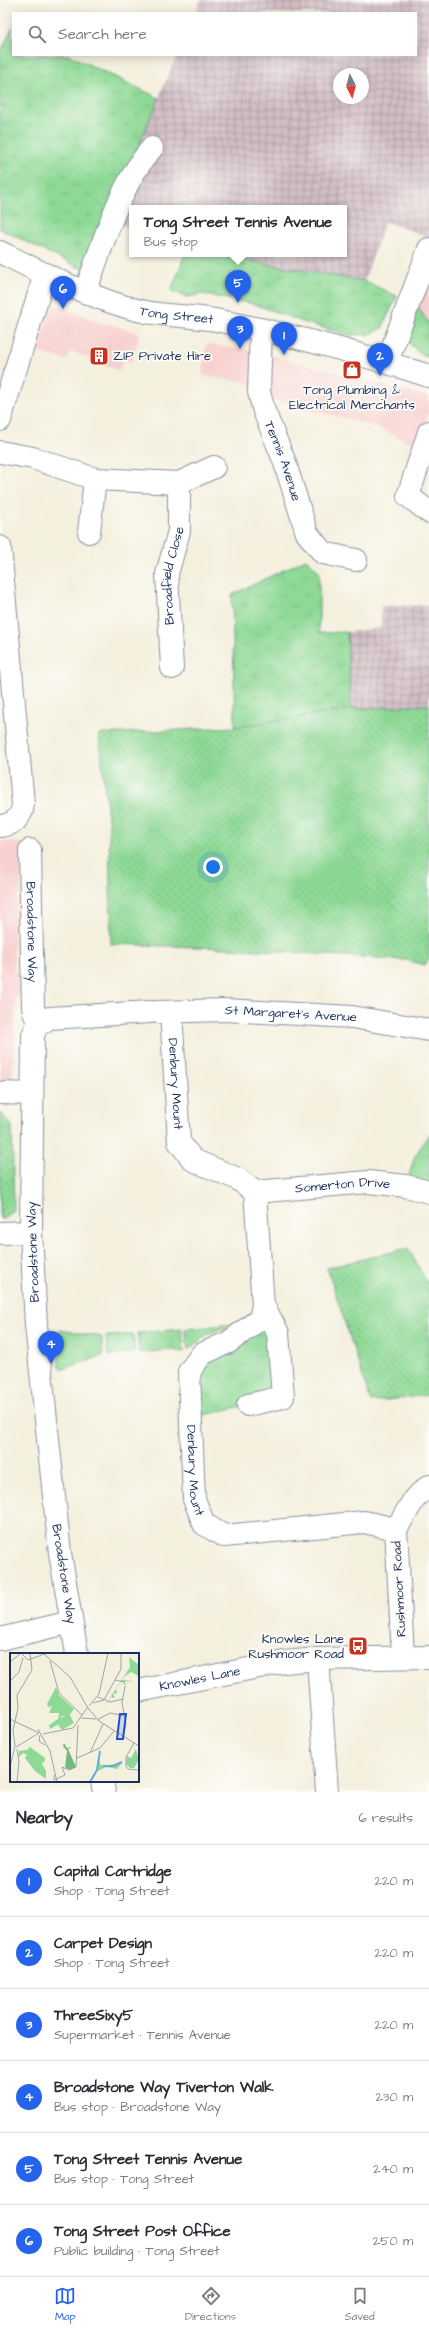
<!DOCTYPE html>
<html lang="en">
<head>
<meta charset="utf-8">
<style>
	:root { --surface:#fff; --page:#f2f2f3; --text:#2b2b33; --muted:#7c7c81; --line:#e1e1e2; --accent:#2563eb }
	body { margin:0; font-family:"Architects Daughter",sans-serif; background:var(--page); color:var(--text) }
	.compass { position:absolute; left:333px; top:68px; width:36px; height:36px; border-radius:50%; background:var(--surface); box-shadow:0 2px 10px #0003; rotate:174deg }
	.you { position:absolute; left:213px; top:867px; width:14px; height:14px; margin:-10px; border:3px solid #fff; border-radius:50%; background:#1a73e8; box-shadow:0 0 0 6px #1a73e833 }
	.badge { display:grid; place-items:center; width:26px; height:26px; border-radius:50%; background:var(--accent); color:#fff; font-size:13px; font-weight:700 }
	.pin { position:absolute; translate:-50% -33px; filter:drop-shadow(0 1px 2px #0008) }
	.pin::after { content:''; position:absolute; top:21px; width:14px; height:12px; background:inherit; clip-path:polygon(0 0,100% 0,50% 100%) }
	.popup { position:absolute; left:129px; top:205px; width:218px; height:52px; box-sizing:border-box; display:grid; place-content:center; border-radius:0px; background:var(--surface); filter:drop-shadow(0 1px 3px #0005); font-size:13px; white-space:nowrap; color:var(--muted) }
	.popup b { font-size:15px; color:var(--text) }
	.popup::after { content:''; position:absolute; left:50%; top:100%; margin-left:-8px; border:8px solid transparent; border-top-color:var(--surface) }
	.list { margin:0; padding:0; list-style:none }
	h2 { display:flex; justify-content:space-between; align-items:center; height:52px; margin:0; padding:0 16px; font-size:17px }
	h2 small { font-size:13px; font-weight:400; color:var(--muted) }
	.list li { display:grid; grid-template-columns:26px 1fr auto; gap:12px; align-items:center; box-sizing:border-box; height:72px; padding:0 16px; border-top:1px solid var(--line) }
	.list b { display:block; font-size:15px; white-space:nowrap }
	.list p { margin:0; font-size:13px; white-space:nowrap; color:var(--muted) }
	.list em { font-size:13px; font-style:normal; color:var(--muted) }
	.icon { flex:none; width:22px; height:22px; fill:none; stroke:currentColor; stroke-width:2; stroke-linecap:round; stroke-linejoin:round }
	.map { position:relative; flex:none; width:429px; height:1792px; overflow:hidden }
	.search { position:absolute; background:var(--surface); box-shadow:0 2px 10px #0003; left:12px; right:12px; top:12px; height:44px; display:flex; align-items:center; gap:10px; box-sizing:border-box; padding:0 14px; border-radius:0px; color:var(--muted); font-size:15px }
	.sheet { height:484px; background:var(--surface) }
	nav { display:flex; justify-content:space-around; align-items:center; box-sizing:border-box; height:56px; border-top:1px solid var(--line); background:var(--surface); font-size:11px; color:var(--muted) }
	nav a { display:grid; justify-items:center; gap:2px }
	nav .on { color:var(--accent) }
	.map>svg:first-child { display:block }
	.built { fill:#f7d0cf }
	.industrial { fill:url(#industrial-grid); fill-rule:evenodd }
	.grass { fill:url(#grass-tufts); stroke:#54847a }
	.park { fill:url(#park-dots); stroke:#54847a }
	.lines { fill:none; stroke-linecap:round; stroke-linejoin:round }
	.minor-casing { stroke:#88909e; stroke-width:24 }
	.highway-casing { stroke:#88909e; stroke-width:24 }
	.minor { stroke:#fff; stroke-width:22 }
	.highway { stroke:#fff; stroke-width:22 }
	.labels { text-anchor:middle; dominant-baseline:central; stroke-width:3.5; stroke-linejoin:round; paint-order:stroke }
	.street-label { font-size:13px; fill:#1b2f5e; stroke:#fdfcf7 }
	.poi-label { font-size:13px; fill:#1b2f5e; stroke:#fdfcf7; text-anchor:start }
	.inset-river { fill:none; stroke:#64abdb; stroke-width:2 }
	.inset-road { fill:none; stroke:#9da3ab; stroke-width:1 }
	.view { fill:#1d4ed8; fill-opacity:0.15; stroke:#1d4ed8; stroke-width:2 }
	.inset-edge { fill:none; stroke:#1b2f5e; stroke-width:2 }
</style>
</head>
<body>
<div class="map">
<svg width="429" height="1792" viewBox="0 0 429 1792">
	<defs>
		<pattern id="industrial-grid" width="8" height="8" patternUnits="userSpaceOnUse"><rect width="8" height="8" fill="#d2bec5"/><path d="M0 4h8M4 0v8" fill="none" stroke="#aa9ba3"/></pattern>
		<pattern id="grass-tufts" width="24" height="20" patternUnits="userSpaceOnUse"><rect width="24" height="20" fill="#8ed995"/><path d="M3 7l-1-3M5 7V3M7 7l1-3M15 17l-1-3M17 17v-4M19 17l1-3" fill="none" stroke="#7abb83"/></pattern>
		<pattern id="park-dots" width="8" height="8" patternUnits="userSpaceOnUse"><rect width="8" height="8" fill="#8ed995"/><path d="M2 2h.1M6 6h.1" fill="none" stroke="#7abb83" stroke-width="1.8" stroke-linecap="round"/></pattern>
	</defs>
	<rect width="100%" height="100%" fill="#fdfcf7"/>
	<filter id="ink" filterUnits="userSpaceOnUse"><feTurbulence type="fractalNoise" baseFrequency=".025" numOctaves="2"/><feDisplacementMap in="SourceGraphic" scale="8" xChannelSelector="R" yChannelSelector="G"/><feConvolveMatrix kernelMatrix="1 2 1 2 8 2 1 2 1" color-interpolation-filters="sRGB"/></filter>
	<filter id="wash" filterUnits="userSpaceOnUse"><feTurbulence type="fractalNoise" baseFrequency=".012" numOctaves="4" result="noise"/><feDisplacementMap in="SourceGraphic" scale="16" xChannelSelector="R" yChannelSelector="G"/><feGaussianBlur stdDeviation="0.9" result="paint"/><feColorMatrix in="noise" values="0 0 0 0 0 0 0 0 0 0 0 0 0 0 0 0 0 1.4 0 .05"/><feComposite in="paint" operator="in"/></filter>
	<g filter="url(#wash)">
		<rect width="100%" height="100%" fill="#f4f0de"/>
		<!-- built -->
		<g class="built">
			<path d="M429 272V324L416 304Z"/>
			<path d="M53 304 96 321 140 333 131 362 124 359 119 371 71 351 67 360 35 351Z"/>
			<path d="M206 344 251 350 429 397V413L416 445 374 426 271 399 246 382 202 376Z"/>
			<path d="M0 841 24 843 21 894 17 895 18 906 25 910V930L14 931V972H22L21 998H16L13 1074 10 1079 0 1082Z"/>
		</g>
		<!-- industrial -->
		<g class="industrial">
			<path d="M200 0H429V237L385 222 364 281 209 254H344V208H132V229L106 218 177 55H416V13H195ZM339 74H363V98H339Z"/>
			<path d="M429 605V705L351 709 347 632 381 628V606Z"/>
		</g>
		<!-- grass -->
		<g class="grass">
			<path d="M12 28 13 55H69L159 98 86 267 80 268 0 229V54Z"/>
			<path d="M185 254H209L364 281 397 296 382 328 370 334 349 335 303 322 254 304 202 294 187 297 171 291Z"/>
			<path d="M416 304 429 324V357L420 354 408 342Z"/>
			<path d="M306 559 319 571V633L347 632 351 709 235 727 232 595Z"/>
			<path d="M429 1134V1192L406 1186 414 1158Z"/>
			<path d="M263 1305 283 1397 190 1418 202 1354Z"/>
			<path d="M244 1323 227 1332 221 1329 208 1334 188 1350 185 1329Z"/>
			<path d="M182 1329 184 1352 170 1350 139 1353 137 1333Z"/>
			<path d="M60 1330 102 1337 103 1356 63 1369 59 1366V1357L61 1355 57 1334Z"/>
			<path d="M133 1334 135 1353 108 1356 106 1336Z"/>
		</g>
		<!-- park -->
		<g class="park">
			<path d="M429 705V958L425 965 405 960 226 948 111 944 109 828 99 734 235 727 351 709Z"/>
			<path d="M0 1113 12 1125 14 1211 5 1218 0 1219Z"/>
			<path d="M408 1248 429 1286V1395L371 1402 327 1268Z"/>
		</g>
	</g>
	<g filter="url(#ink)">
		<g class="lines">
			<defs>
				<g id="minor">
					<path d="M85 292C103 245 119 185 152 148"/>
					<path id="s1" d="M261 329 259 392 264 411 284 460 307 533 323 553 356 560"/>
					<path d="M387 362 429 249"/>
					<path d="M0 420 45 274"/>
					<path d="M429 432 408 496 429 512"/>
					<path d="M0 452 33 458 95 479 179 483 214 467"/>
					<path d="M89 532 95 479"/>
					<path d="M0 547 23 804C22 818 13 825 0 826"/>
					<path id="s2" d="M172 668 167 574 179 531V483"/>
					<path id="s3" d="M30 850 33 1007 35 1015 40 1022"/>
					<path id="s4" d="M157 1012 225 1010 352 1017 429 1030"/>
					<path id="s5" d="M171 1012 179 1142 193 1160 238 1179 255 1192 263 1305 260 1319 229 1342 202 1354 189 1372 194 1499 204 1524 224 1536 364 1522 396 1529"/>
					<path d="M0 1093 32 1094"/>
					<path id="s6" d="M255 1192 368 1182 406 1186 429 1192"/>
					<path d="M0 1233 31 1232"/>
					<path d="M248 1405 283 1397 278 1333 263 1305"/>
					<path d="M0 1639 71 1622"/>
					<path d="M77 1654 60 1553 36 1325 31 1232 33 1035 37 1026 49 1018 150 1012"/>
					<path d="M403 1656 396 1529 415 1498 429 1486"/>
					<path d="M318 1659 327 1792"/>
					<path id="s7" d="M138 1691 284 1662 318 1659 429 1657"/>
					<path d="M102 1781 104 1792"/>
				</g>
				<g id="highway">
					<path id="s8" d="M0 252C44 274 98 302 146 312 168 316 192 316 215 320 287 333 359 353 429 376"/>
				</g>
			</defs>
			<!-- minor casing -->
			<use href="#minor" class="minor-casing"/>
			<!-- highway casing -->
			<use href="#highway" class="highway-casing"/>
			<!-- minor -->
			<use href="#minor" class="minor"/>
			<!-- highway -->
			<use href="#highway" class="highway"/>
		</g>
	</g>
	<!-- icons -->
	<defs>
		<symbol id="building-square" viewBox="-11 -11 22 22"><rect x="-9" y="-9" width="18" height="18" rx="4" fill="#c8321e" stroke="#fdfcf7"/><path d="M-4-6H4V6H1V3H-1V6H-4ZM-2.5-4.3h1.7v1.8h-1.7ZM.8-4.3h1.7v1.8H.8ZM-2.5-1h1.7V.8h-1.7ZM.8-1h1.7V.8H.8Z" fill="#fff"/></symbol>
		<symbol id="shop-square" viewBox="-11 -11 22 22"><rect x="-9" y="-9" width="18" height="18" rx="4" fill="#c8321e" stroke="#fdfcf7"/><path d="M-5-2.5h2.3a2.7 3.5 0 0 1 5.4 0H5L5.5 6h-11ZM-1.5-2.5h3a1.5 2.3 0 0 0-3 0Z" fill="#fff"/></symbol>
		<symbol id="bus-square" viewBox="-11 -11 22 22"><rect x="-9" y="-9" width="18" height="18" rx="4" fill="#c8321e" stroke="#fdfcf7"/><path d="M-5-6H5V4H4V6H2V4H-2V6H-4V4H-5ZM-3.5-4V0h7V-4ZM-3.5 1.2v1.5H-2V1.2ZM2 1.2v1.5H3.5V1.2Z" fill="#fff"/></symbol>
	</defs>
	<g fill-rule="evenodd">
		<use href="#building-square" x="88" y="345" width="22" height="22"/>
		<use href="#shop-square" x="341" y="359" width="22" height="22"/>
		<use href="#bus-square" x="347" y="1635" width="22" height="22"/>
	</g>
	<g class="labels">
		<!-- street labels -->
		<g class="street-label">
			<text stroke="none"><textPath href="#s8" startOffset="189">Tong Street</textPath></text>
			<text stroke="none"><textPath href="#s1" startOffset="136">Tennis Avenue</textPath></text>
			<text stroke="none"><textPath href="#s2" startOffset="93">Broadfield Close</textPath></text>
			<text stroke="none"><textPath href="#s3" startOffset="82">Broadstone Way</textPath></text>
			<text stroke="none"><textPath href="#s4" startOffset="134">St Margaret's Avenue</textPath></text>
			<text stroke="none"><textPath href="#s5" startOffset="72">Denbury Mount</textPath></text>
			<text stroke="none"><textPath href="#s6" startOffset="88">Somerton Drive</textPath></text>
			<text transform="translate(33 1252) rotate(-92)">Broadstone Way</text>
			<text stroke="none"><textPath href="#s5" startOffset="540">Denbury Mount</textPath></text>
			<text transform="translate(64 1574) rotate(81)">Broadstone Way</text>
			<text transform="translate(399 1589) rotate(-93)">Rushmoor Road</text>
			<text stroke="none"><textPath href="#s7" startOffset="63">Knowles Lane</textPath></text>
		</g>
		<!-- poi labels -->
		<g class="poi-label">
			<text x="113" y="356">ZIP Private Hire</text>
			<text x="352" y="390" text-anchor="middle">Tong Plumbing &amp;<tspan x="352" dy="15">Electrical Merchants</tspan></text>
			<text x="344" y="1639" text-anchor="end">Knowles Lane<tspan x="344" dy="15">Rushmoor Road</tspan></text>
		</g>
	</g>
	<!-- overview -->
	<g transform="translate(10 1653)">
		<rect width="129" height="129" fill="#f4f0de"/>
		<path d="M119 4 129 12V23L121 19 115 23 112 27 123 28 111 29 106 36 107 40 103 41 105 44 102 45V43L94 54 120 14ZM20 94 35 105 34 110 31 109 36 118V126L25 118 15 105 17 102 13 100 8 105 9 98 17 97ZM126 96 129 107 124 115H120L116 111 117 103 121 105ZM89 105 90 111 94 113 112 110 107 116 96 114 84 120 88 116Z" fill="#8ed995"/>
		<path d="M54 90 57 95 62 94 58 96 66 114 60 117 55 114 57 98 53 93Z" fill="#72b97e"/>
		<path d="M60 62 64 70 52 77 48 72 52 69 50 65Z" fill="#8ed995"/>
		<path d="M46 34 49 42 64 56 58 64 52 63 50 65 53 69 40 76 39 72 48 66 49 60H39L42 53 38 54 37 51Z" fill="#8ed995"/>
		<path class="inset-river" d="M93 113H103L112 109M80 129 87 117 90 98"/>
		<path class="inset-road" d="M11 0 18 7 37 0M34 1 60 24 79 57M40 8 49 40 72 62M0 9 11 0M105 27 114 29 115 32M0 28 9 19 13 5M88 44 100 49 113 46M83 50 94 47 111 16V0M79 53 89 41 98 0M78 55 89 68 129 93M71 65 86 66M0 66 29 80M87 67 100 60 115 63M28 76 40 98 47 129M33 81 63 75 77 55M30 82 29 88 35 92M113 82 116 71 112 50 115 33M124 90 116 104V113L118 116 129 117M6 94 29 80M7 96 9 109 7 129M80 100 93 71M67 105 90 95 104 78M0 114 5 93 3 77 8 55 7 42 22 17 20 0M52 114 59 117 66 114 68 72M44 122V127L55 122 52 114"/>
		<path class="view" d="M110 61H116L113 86H107Z"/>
		<rect width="129" height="129" class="inset-edge"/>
	</g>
</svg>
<svg class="compass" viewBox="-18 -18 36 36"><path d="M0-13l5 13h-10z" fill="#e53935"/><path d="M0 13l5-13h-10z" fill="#7c7c81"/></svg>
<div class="you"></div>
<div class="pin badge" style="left:284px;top:355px">1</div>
<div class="pin badge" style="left:380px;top:376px">2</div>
<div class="pin badge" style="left:240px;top:349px">3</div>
<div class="pin badge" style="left:51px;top:1364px">4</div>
<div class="pin badge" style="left:238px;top:303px">5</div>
<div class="popup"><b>Tong Street Tennis Avenue</b>Bus stop</div>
<div class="pin badge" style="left:63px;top:309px">6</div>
<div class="search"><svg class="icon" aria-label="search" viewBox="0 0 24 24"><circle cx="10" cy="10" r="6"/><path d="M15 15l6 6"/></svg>Search here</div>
</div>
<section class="sheet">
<h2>Nearby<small>6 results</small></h2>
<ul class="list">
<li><span class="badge">1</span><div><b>Capital Cartridge</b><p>Shop · Tong Street</p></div><em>220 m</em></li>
<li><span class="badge">2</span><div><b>Carpet Design</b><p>Shop · Tong Street</p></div><em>220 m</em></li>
<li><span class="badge">3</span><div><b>ThreeSixy5</b><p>Supermarket · Tennis Avenue</p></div><em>220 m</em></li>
<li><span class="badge">4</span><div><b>Broadstone Way Tiverton Walk</b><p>Bus stop · Broadstone Way</p></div><em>230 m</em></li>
<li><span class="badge">5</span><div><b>Tong Street Tennis Avenue</b><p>Bus stop · Tong Street</p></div><em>240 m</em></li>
<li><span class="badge">6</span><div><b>Tong Street Post Office</b><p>Public building · Tong Street</p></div><em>250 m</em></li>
</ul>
</section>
<nav>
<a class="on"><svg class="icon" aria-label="map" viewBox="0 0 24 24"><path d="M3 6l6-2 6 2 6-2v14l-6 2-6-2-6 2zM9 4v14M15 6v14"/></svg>Map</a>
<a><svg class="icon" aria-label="directions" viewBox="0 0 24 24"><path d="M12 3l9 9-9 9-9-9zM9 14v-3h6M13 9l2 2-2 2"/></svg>Directions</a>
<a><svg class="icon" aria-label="saved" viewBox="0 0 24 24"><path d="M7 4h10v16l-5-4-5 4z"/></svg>Saved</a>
</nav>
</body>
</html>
